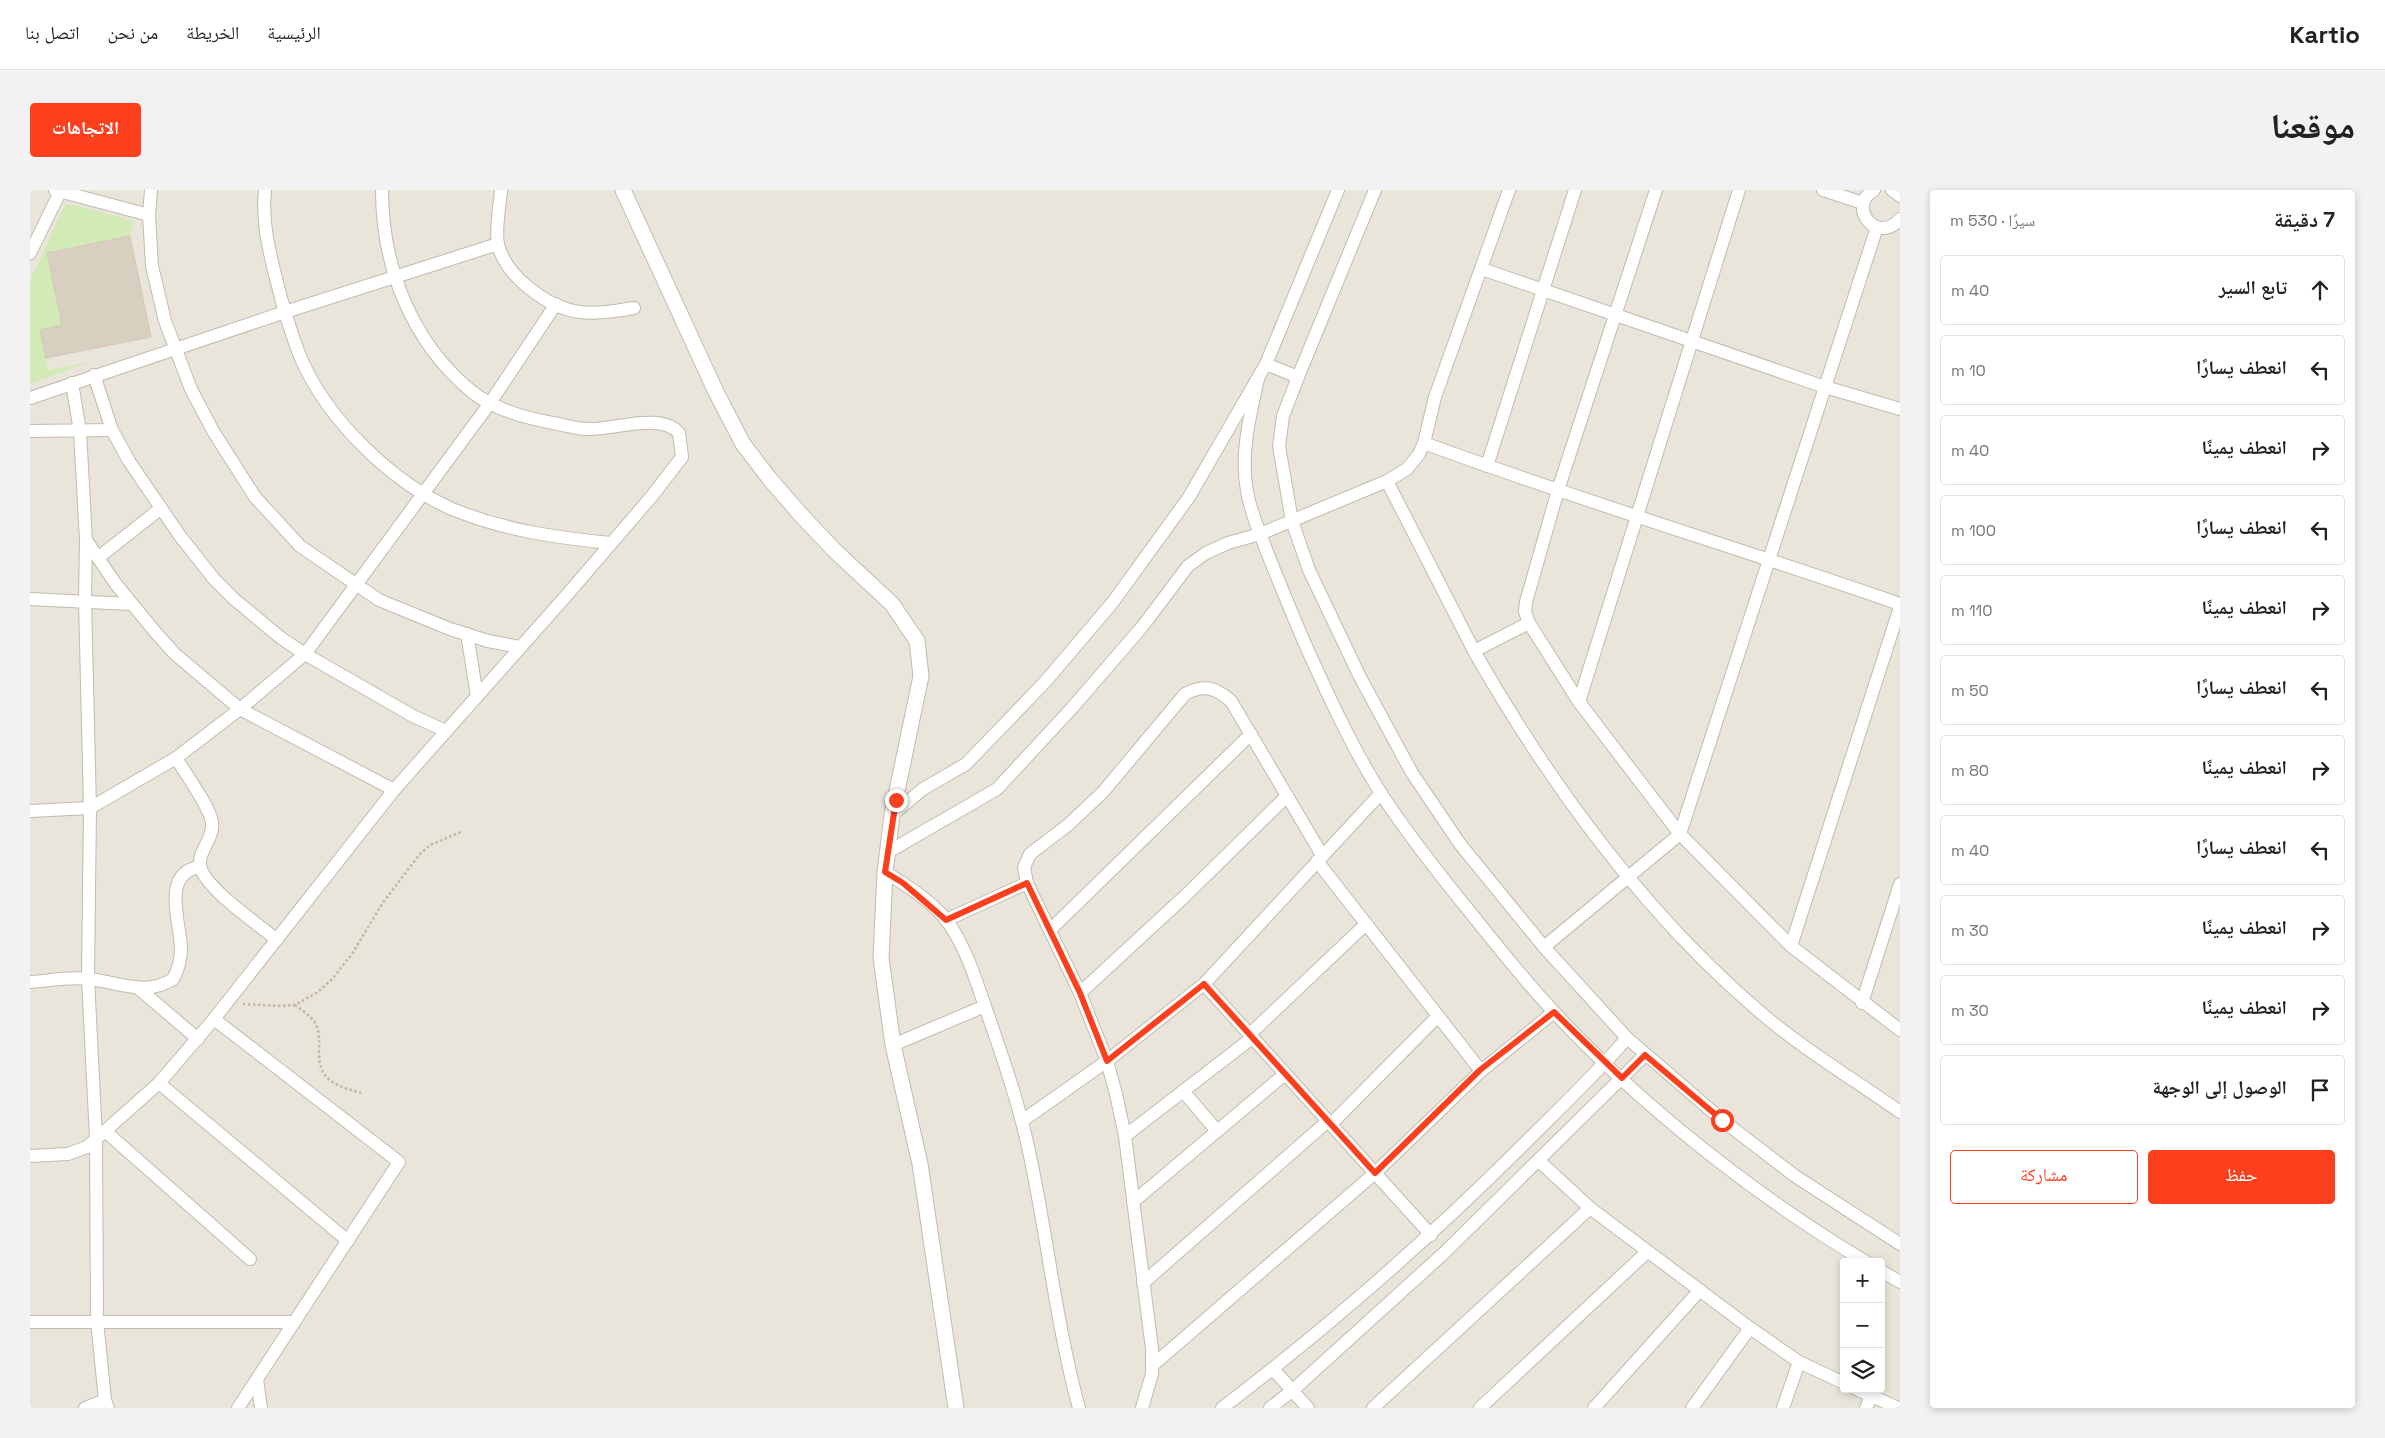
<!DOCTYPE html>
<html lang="ar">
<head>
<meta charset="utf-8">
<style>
	:root { --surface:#fff; --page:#f2f2f2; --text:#222; --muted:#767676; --line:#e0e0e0; --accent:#fc3f1d }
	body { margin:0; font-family:"Space Grotesk","Noto Naskh Arabic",sans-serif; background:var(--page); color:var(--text); direction:rtl }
	.controls { position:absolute; right:15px; bottom:15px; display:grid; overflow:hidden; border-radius:5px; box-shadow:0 2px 8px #0003 }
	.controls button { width:45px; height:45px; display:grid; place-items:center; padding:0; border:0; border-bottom:1px solid var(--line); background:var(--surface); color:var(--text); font:25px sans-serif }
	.stop { position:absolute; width:15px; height:15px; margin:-11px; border:4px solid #fc3f1d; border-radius:50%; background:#fff }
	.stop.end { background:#fc3f1d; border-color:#fff; box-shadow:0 1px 5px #0008 }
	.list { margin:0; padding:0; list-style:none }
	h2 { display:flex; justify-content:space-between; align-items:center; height:65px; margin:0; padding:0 20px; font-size:21px }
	h2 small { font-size:16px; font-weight:400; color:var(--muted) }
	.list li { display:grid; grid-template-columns:32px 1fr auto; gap:15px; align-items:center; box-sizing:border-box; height:70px; margin:0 10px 10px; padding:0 10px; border:1px solid var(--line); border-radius:5px }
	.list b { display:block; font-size:19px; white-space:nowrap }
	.list em { font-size:16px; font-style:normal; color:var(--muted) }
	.actions { display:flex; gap:10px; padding:15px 20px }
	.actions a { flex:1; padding:11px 0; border:1px solid var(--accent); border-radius:5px; text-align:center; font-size:18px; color:var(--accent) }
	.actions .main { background:var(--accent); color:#fff }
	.icon { flex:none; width:28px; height:28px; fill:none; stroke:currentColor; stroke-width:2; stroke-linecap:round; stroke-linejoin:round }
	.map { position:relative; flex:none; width:1870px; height:1218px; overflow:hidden; direction:ltr; border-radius:5px }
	header { display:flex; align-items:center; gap:30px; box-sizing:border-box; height:70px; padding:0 25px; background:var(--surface); border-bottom:1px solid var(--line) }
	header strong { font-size:24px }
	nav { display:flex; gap:28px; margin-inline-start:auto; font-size:18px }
	.intro { display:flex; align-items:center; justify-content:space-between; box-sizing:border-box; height:120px; padding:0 30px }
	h1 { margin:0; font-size:35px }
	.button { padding:12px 22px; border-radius:5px; background:var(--accent); color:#fff; font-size:18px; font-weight:700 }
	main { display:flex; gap:30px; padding:0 30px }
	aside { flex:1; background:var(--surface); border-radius:5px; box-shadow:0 2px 8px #0003 }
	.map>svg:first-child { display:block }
	.residential { fill:#eae5da; fill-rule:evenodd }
	.green { fill:#d2eab5 }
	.building { fill:#d8cfc1; stroke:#d3c7b4 }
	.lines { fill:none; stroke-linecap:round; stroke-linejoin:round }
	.minor-casing { stroke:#c2bbae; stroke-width:14 }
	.tertiary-casing { stroke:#c2bbae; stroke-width:17 }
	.path { stroke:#c4b79f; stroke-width:2.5; stroke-dasharray:2.5 2.5; stroke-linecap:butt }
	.minor { stroke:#fff; stroke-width:12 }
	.tertiary { stroke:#fff; stroke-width:15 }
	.route { stroke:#fc3f1d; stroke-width:6 }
</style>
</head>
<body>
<header>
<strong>Kartio</strong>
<nav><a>الرئيسية</a><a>الخريطة</a><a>من نحن</a><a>اتصل بنا</a></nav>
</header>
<div class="intro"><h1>موقعنا</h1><a class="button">الاتجاهات</a></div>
<main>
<aside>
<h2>7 دقيقة<small>سيرًا · 530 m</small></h2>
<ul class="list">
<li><svg class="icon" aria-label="ahead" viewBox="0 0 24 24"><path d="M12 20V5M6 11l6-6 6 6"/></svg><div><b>تابع السير</b></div><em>40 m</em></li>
<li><svg class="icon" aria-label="left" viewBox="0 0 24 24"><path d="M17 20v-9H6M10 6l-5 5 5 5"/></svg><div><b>انعطف يسارًا</b></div><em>10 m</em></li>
<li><svg class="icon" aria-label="right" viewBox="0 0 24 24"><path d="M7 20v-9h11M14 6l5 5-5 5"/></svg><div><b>انعطف يمينًا</b></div><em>40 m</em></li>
<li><svg class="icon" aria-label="left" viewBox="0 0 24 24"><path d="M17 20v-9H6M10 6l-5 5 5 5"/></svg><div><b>انعطف يسارًا</b></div><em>100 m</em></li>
<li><svg class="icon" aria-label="right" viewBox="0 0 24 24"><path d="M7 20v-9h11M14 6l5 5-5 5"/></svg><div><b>انعطف يمينًا</b></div><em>110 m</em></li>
<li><svg class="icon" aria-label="left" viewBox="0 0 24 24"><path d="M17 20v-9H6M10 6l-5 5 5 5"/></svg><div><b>انعطف يسارًا</b></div><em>50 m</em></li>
<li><svg class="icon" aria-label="right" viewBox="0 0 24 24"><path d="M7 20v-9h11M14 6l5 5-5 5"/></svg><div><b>انعطف يمينًا</b></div><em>80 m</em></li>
<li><svg class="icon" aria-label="left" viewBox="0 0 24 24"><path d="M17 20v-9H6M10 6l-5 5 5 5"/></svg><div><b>انعطف يسارًا</b></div><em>40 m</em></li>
<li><svg class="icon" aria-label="right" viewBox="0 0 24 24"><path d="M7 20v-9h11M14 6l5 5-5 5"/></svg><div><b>انعطف يمينًا</b></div><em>30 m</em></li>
<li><svg class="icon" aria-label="right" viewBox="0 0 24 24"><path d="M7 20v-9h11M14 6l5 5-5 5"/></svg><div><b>انعطف يمينًا</b></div><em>30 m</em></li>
<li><svg class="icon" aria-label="arrive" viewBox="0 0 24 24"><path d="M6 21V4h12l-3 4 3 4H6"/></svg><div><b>الوصول إلى الوجهة</b></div></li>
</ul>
<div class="actions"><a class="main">حفظ</a><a>مشاركة</a></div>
</aside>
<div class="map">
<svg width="1870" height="1218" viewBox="0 0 1870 1218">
	<rect width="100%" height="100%" fill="#f6f3ec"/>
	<!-- residential -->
	<path class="residential" d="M0 0H1870V1218H0ZM1814 1072H1851V1199H1814Z"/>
	<!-- green -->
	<path class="green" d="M35 15H44L103 31 100 46 32 135 10 140 18 180 60 172 0 194V91Z"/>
	<!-- building -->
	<path class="building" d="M100 46 121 147 16 168 10 140 32 135 17 63Z"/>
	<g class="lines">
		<defs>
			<g id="minor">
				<path d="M25 0 119 25"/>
				<path d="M121 0 119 25 122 76 135 131 161 199 183 241 225 307 270 356 349 410 420 439 458 451 490 457"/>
				<path d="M235 0C231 37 242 72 251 108 257 129 264 153 273 173 301 233 362 292 422 319 473 340 527 348 581 353"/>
				<path d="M471 0C470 14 465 40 468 54 475 86 518 118 550 122 568 124 586 121 604 118"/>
				<path d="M1345 0 1268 187 1253 226 1249 256 1262 331 1279 380 1330 487 1382 583 1430 654 1514 757 1597 848 1692 930 1765 986 1870 1054"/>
				<path d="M1626 0 1528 300 1496 412 1495 422 1499 433 1549 512 1650 644 1761 756 1870 840"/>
				<path d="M1793 0 1833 13"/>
				<path d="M1844 0C1816 16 1847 56 1870 29"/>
				<path d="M1862 0 1870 6"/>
				<path d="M0 63 30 2"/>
				<path d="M1452 79 1795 197 1870 219"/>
				<path d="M1236 174 1268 187"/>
				<path d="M64 185 82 240 99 271 150 346 184 389 204 409 251 448 275 464 383 526 416 541"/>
				<path d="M1228 189C1220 225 1210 264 1217 301 1220 319 1227 337 1234 354 1247 388 1261 421 1275 454 1298 505 1322 558 1352 605 1379 646 1409 684 1440 722 1467 756 1494 790 1524 822 1611 916 1726 1006 1836 1072"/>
				<path d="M42 193 50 241 56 350 55 410 60 618 58 788 66 949 67 1131 75 1210 78 1218"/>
				<path d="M0 208 255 122 468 54"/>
				<path d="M0 241 82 240"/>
				<path d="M1394 253C1551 311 1712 359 1870 414"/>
				<path d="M1457 276 1545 0"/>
				<path d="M1357 291 1377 279 1389 264 1394 253 1405 207 1479 0"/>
				<path d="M56 350 85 393 126 443 145 464 210 519 364 600"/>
				<path d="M69 367 130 319"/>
				<path d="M0 409 101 414"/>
				<path d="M437 444 447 506"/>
				<path d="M1444 461C1521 596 1616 727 1737 828 1778 862 1826 891 1870 922"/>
				<path d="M1549 512 1709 0"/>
				<path d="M146 568C155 583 180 617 182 632 185 649 165 663 171 679 179 701 228 734 247 750"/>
				<path d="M0 621 60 618 146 568 210 519 275 464 460 213 526 114"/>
				<path d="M862 625 893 599 936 574 1015 492 1083 412 1159 307 1236 174 1308 0"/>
				<path d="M858 662 967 599 1042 518 1112 437 1158 376 1176 363 1198 353 1230 344 1357 291 1444 461 1499 433"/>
				<path d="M1287 671 1451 881"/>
				<path d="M855 682C876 695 902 711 917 731 937 758 947 794 958 825 974 871 990 917 1000 966 1018 1050 1026 1134 1049 1218"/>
				<path d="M997 693 994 677 1000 664 1038 635 1073 602 1155 504C1173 494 1185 497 1201 511L1292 665"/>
				<path d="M916 730 997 693 1050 803 1077 871 1086 904 1095 946 1122 1159V1184L1112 1218"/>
				<path d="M1020 740 1221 544"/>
				<path d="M1761 756 1870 417"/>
				<path d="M1514 757 1650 644 1847 37"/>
				<path d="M0 792C19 791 40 786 59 789 88 792 116 807 143 789 148 780 151 770 151 759 151 734 130 683 170 677"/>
				<path d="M1174 794 1401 1045"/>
				<path d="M108 798 168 849"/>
				<path d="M1050 803 1154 707 1257 606"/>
				<path d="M1832 813 1870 694"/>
				<path d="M184 829 369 972 208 1218"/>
				<path d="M1220 844 1336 734"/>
				<path d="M863 855 955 816"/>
				<path d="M129 893 318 1051"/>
				<path d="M1153 901 1187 941"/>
				<path d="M992 931 1077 871 1174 794 1351 603"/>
				<path d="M1301 934 1408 826"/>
				<path d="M75 941 220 1069"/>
				<path d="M1095 946 1222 848"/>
				<path d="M0 966 38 964 57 957 129 893 184 829 364 600 536 406 622 306 652 267 649 243C630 222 584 240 558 239 548 239 538 236 528 234 499 229 464 220 441 201 381 151 352 76 352 0"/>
				<path d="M1509 971 1560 1018 1720 1138 1769 1172 1814 1193"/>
				<path d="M1103 1012 1255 884"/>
				<path d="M1851 1081 1870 1092"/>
				<path d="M1113 1093 1298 931"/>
				<path d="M0 1132H264"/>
				<path d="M1123 1175 1345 983 1451 881 1524 822"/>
				<path d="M1243 1179 1278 1218"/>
				<path d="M227 1189 231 1218"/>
				<path d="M1826 1199 1868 1218"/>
				<path d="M55 1218 75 1210"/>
				<path d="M1192 1218C1300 1136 1401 1047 1497 951 1531 917 1566 884 1597 848"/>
				<path d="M1240 1218 1263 1200 1414 1063 1615 865"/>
				<path d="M1343 1218 1560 1018"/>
				<path d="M1450 1218 1617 1062"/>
				<path d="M1564 1218 1670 1100"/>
				<path d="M1662 1218 1720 1138"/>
				<path d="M1753 1218 1769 1172"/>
				<path d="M1836 1218 1841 1206"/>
			</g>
			<path id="tertiary" d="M593 0 686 202 713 254 739 288 770 324 805 361 862 414 887 451 891 486 862 625 855 682 851 768 863 855 890 974 926 1218"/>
		</defs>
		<!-- minor casing -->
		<use href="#minor" class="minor-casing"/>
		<!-- tertiary casing -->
		<use href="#tertiary" class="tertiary-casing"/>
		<!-- path -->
		<g class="path">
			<path d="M213 814 251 816 265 815 288 802 302 789 322 764 352 714 389 665 400 655 431 642"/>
			<path d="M265 815C273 821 283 827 287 837 290 845 289 852 289 861 288 891 307 896 331 903"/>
		</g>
		<!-- minor -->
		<use href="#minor" class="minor"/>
		<!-- tertiary -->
		<use href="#tertiary" class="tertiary"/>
	</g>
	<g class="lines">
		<!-- route -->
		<path class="route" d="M866 610 855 682 873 693 916 730 997 693 1050 803 1077 871 1174 794 1345 983 1450 880 1524 822 1592 888 1615 865 1692 930"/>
	</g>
</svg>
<div class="controls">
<button>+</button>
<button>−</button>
<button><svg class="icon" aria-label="layers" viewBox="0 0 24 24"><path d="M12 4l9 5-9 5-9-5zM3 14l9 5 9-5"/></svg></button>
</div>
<div class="stop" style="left:1692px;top:930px"></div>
<div class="stop end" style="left:866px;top:610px"></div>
</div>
</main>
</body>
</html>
